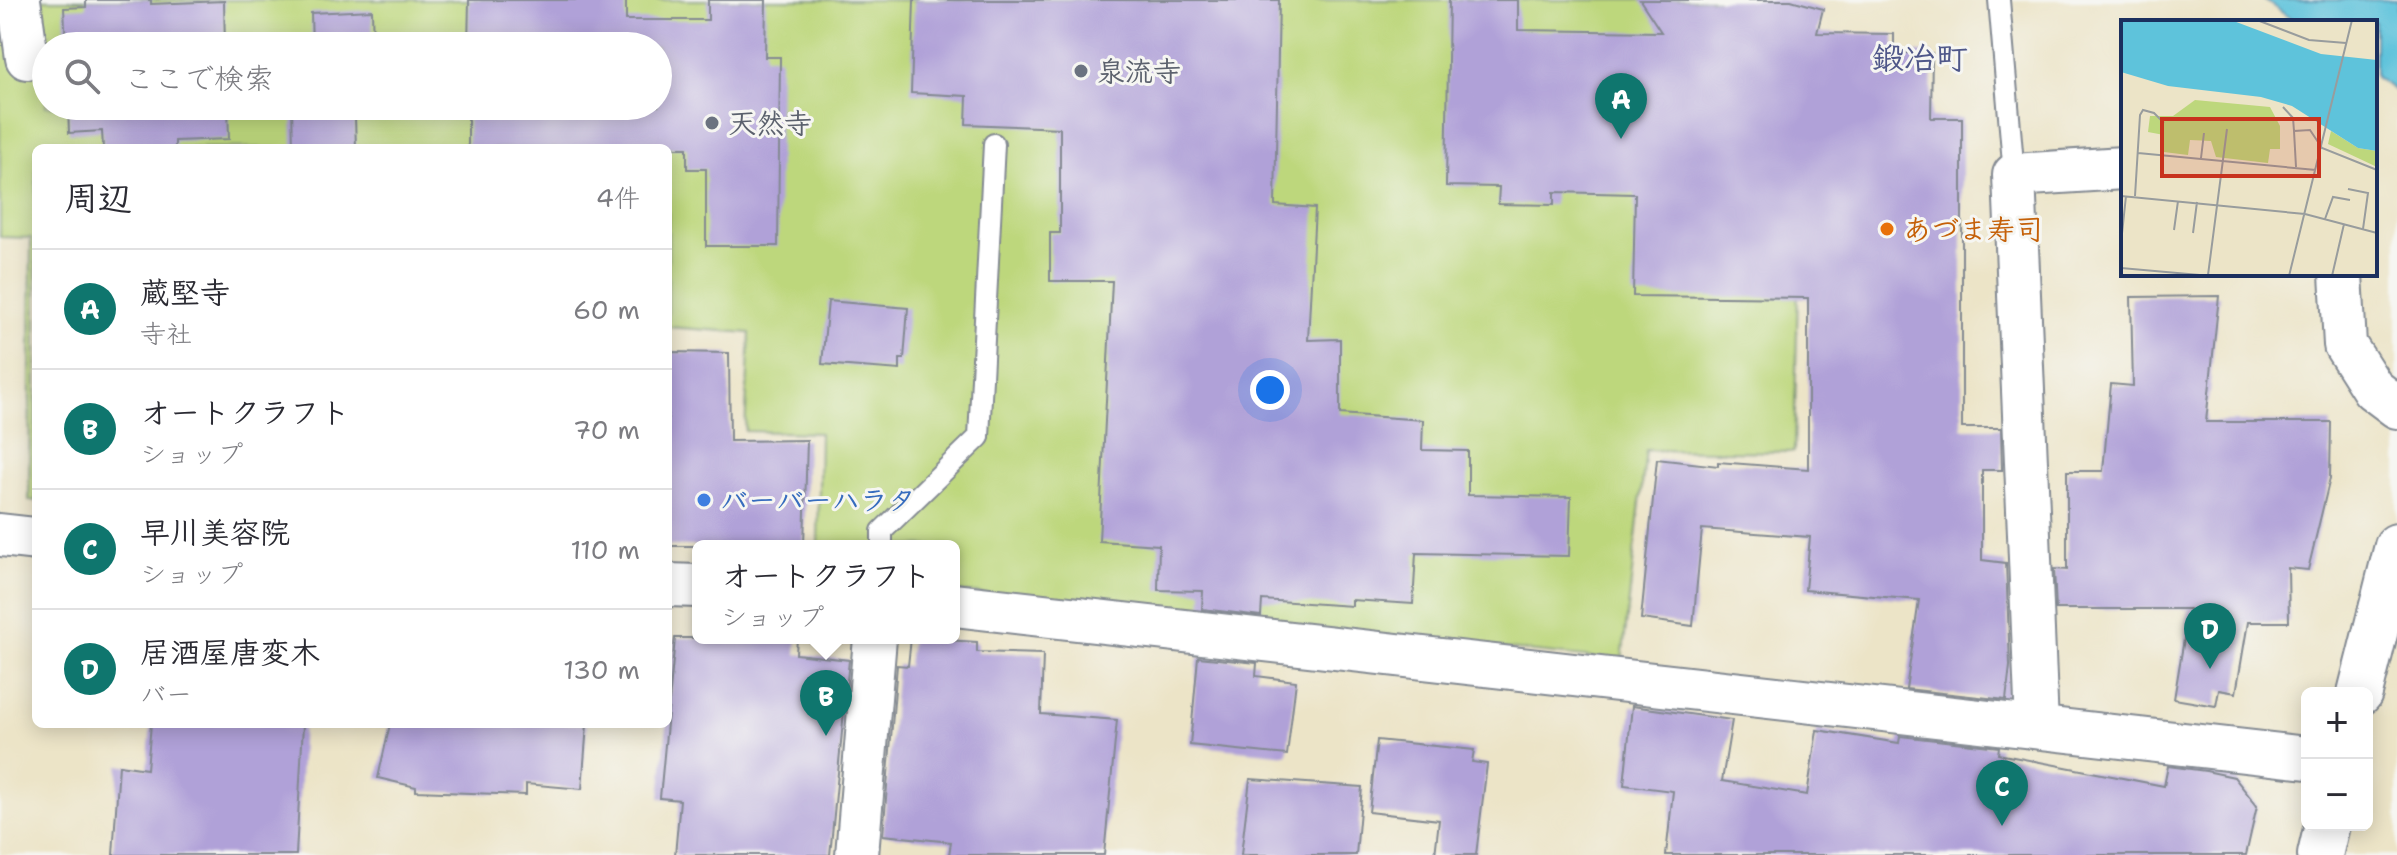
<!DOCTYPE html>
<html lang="ja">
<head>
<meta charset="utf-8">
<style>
	:root { --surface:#fff; --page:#f2f2f3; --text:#2b2b33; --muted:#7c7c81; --line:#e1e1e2; --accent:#0f766e }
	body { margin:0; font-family:"Shantell Sans","Klee One",sans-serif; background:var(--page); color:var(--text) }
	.controls { position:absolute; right:24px; bottom:24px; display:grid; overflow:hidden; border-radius:12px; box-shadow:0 4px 20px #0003 }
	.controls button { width:72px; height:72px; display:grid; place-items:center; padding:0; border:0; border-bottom:2px solid var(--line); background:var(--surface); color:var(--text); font:40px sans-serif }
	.you { position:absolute; left:1270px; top:390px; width:28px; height:28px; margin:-20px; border:6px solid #fff; border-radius:50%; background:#1a73e8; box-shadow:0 0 0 12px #1a73e833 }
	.badge { display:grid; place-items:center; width:52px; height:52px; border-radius:50%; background:var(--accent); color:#fff; font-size:26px; font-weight:700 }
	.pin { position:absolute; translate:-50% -66px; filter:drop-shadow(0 2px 4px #0008) }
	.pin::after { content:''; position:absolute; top:42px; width:28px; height:24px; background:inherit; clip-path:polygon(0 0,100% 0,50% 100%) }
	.popup { position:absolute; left:692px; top:540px; width:268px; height:104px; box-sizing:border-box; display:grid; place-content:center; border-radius:12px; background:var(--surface); filter:drop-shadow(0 2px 6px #0005); font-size:26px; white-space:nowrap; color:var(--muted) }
	.popup b { font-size:30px; color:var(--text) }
	.popup::after { content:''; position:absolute; left:50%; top:100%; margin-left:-16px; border:16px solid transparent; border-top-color:var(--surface) }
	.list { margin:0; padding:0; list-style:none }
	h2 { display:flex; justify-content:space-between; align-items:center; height:104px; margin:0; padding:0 32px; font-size:34px }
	h2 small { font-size:26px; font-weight:400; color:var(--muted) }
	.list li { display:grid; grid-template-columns:52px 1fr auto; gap:24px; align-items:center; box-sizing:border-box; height:120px; padding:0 32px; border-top:2px solid var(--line) }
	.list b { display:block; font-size:30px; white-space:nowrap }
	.list p { margin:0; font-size:26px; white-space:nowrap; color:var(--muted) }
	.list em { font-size:26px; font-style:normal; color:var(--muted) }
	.icon { flex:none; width:44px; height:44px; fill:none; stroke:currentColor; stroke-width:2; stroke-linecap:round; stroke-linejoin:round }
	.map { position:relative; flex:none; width:2397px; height:855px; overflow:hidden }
	.search { position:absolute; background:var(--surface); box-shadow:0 4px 20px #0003; left:32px; top:32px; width:640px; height:88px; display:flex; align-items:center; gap:20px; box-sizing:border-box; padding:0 28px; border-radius:44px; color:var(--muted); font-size:30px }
	.panel { position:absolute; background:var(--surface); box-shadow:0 4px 20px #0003; left:32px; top:144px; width:640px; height:584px; border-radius:12px }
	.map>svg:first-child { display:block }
	.green { fill:#bdd77c; stroke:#6c836d; stroke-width:2; fill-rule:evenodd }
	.water { fill:#5ec3db; stroke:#3c799c; stroke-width:2 }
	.building { fill:#b0a1d8 }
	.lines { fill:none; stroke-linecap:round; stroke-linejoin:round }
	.lane-casing { stroke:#848a92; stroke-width:24 }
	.street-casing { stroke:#848a92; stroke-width:46 }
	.secondary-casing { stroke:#848a92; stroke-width:48 }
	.lane { stroke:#fff; stroke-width:20 }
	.street { stroke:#fff; stroke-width:42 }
	.secondary { stroke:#fff; stroke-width:44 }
	.worship-dot { fill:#6b7280; stroke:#f6f6f2; stroke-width:3 }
	.food-dot { fill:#e8710a; stroke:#f6f6f2; stroke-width:3 }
	.shop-dot { fill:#3f7fe0; stroke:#f6f6f2; stroke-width:3 }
	.labels { text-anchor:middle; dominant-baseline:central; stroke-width:6; stroke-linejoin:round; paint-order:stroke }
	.worship-label { font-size:28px; font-weight:bold; fill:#5b616d; stroke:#f6f6f2; text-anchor:start }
	.food-label { font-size:28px; font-weight:bold; fill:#c56008; stroke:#f6f6f2; text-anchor:start }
	.shop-label { font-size:28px; font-weight:bold; fill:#366cbe; stroke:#f6f6f2; text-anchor:start }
	.quarter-label { font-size:32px; font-weight:bold; fill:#4f5789; stroke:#f6f6f2 }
	.inset-road { fill:none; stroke:#989c9d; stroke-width:2 }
	.view { fill:#c8321e; fill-opacity:0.15; stroke:#c8321e; stroke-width:4 }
	.inset-edge { fill:none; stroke:#1b2f5e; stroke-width:4 }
</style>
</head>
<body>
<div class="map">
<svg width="2397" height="855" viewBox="0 0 2397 855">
	<rect width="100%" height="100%" fill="#f6f6f2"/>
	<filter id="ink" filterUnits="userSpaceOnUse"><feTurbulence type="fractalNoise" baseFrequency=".0125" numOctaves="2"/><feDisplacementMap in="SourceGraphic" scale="16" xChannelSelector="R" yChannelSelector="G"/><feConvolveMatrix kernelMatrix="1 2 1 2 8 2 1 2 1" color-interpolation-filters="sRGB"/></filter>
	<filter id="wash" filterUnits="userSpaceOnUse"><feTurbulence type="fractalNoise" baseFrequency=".006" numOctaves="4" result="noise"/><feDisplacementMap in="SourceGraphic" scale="32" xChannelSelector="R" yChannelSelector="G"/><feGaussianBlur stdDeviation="1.8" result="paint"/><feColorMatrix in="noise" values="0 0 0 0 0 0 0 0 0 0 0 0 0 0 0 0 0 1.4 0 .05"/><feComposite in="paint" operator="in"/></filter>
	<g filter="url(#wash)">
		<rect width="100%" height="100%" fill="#ece4c7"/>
		<!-- green -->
		<path class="green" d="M0 0H1717L1801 165 1794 452 1646 450 1622 661 954 591V546H818L820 433 745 431 750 333 668 327V148H36V501L29 500 31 238 0 237ZM46 46H658V106H46Z"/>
		<!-- water -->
		<path class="water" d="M2264 0H2397V92L2375 77V22H2296Z"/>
		<g id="blocks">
			<!-- building -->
			<g class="building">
				<path d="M86 0H151V4L224 1 225 46H66L64 8 86 7Z"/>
				<path d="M469 0H626V20H708V0H766L765 57H780L778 246H706V169H687V148H468V106H658V46H468Z"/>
				<path d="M914 0H1279L1275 205 1315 208 1308 340 1340 339V414L1423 420 1422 450 1468 451V495L1571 497 1569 556 1416 553 1413 604 1352 600V606L1262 600 1261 616 1202 609 1203 591 1158 590 1159 545 1099 541 1112 281H1050V233H1060V128L966 124 967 96 911 93Z"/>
				<path d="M1449 0H1518V30L1661 32 1640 0H1791L1823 9 1817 33 1894 34V53H1932L1931 118H1962V428H2001L2002 470H1982V560L2006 563 2010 666 2006 700 1906 689 1919 600 1805 590 1810 537 1702 529 1693 626 1641 619 1657 459 1718 466V462L1808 469V298L1633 296 1635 194 1554 192V205L1498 204 1499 187 1446 186Z"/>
				<path d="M372 10 373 46H312L311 13Z"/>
				<path d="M68 106H228L229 139 175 141V148H103L102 131 69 133Z"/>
				<path d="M292 106H375L376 116 355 117 356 148H293Z"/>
				<path d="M2219 296 2206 422H2331L2330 478 2308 570 2288 568 2289 622H2248L2236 693 2219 690 2216 706 2174 699 2189 609H2056L2054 569 2067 570V471H2103L2111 384 2133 386 2131 297Z"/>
				<path d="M828 301 908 308 904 359H900V370L822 364Z"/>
				<path d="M668 352 729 353 730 441 807 440 804 546H668Z"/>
				<path d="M675 638H797L796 654 849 660 830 855H675L680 800 660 798Z"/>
				<path d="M911 638 977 642V652L1043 654 1041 714 1117 720 1104 855H949L951 842 883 835 897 665 908 666Z"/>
				<path d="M1198 657 1257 663 1256 676 1296 681 1287 755 1190 745Z"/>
				<path d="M1632 706 1732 720 1722 781 1807 795 1817 730 1899 743 1900 736 1999 747 1998 754 2164 786 2168 766 2206 771 2234 777 2257 806 2246 855H1666L1673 791 1624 785Z"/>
				<path d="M151 724H303L296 855H113L119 765 147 769Z"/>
				<path d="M390 724H587L582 789 526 784V795L416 791V787L378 778Z"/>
				<path d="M1377 740 1474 750 1472 762 1487 764 1476 855H1435L1439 820 1369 812Z"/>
				<path d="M1250 779 1362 787 1356 855H1241Z"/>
			</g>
		</g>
	</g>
	<g filter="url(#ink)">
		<use href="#blocks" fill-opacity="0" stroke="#848a92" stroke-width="2"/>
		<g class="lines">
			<defs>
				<g id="lane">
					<path d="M1999 0 2014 175"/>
					<path d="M882 546V531L979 437 994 144"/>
				</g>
				<g id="street">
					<path d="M19 0 27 58"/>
					<path d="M2341 274 2345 345 2373 389 2397 407"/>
					<path d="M0 535 36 539"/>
					<path d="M668 585 698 586"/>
					<path d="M954 605 2307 758"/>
					<path d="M2037 726 2014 175 2123 168"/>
					<path d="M857 855 875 638"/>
				</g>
				<g id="secondary">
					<path d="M2360 693 2397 546"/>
					<path d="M2320 855 2327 825"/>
				</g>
			</defs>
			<!-- lane casing -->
			<use href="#lane" class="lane-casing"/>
			<!-- street casing -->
			<use href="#street" class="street-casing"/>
			<!-- secondary casing -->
			<use href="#secondary" class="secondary-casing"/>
			<!-- lane -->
			<use href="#lane" class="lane"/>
			<!-- street -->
			<use href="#street" class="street"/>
			<!-- secondary -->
			<use href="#secondary" class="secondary"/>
		</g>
	</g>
	<!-- markers -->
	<g class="worship-dot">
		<circle cx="1081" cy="71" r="8"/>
		<circle cx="712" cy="123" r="8"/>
	</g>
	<circle class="food-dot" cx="1887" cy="229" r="8"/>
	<circle class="shop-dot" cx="704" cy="500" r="8"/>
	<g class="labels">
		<!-- worship labels -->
		<g class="worship-label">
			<text x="1097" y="71">泉流寺</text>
			<text x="728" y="123">天然寺</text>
		</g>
		<!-- food labels -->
		<g class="food-label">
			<text x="1903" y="229">あづま寿司</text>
		</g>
		<!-- shop labels -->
		<g class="shop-label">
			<text x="720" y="500">バーバーハラタ</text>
		</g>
		<!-- quarter labels -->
		<g class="quarter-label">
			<text x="1920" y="57">鍛冶町</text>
		</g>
	</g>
	<!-- overview -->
	<g transform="translate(2121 20)">
		<rect width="256" height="256" fill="#ece4c7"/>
		<path d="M74 80 149 87 159 106V129H149L147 143 95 137 90 121 69 120 67 135 43 132V115L27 112 29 96H52ZM210 111 237 128 256 131V147L207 124Z" fill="#bdd77c"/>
		<path d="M0 0H110L200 34 256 40V131L237 128 171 86 140 77 47 66 0 52Z" fill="#5ec3db"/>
		<path class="inset-road" d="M136 0 188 20 225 23M162 87 172 98 173 111M17 133 195 150M80 138 83 113M175 147 173 111 189 110 201 128 256 150M227 169 247 173 242 209M0 176 184 194 256 213M14 176 19 95 22 90 33 93 43 103M204 199 212 177 229 180M53 210 57 181M72 213 76 182M0 223 5 176M0 248 90 256M87 255 106 109M168 256 231 0M211 256 223 204"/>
		<path class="view" d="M41 99H198V156H41Z"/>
		<rect width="256" height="256" class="inset-edge"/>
	</g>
</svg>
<div class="controls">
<button>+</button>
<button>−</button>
</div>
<div class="you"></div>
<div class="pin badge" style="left:1621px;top:139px">A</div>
<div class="pin badge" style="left:826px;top:736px">B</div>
<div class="popup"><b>オートクラフト</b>ショップ</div>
<div class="pin badge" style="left:2002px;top:826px">C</div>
<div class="pin badge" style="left:2210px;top:669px">D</div>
<div class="search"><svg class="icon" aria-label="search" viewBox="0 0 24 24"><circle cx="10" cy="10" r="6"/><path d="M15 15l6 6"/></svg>ここで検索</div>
<section class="panel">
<h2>周辺<small>4件</small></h2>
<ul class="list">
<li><span class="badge">A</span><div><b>蔵堅寺</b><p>寺社</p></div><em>60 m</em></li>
<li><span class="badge">B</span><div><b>オートクラフト</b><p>ショップ</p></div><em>70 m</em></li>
<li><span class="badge">C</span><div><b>早川美容院</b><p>ショップ</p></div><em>110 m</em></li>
<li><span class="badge">D</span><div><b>居酒屋唐変木</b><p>バー</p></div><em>130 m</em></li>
</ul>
</section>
</div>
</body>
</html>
